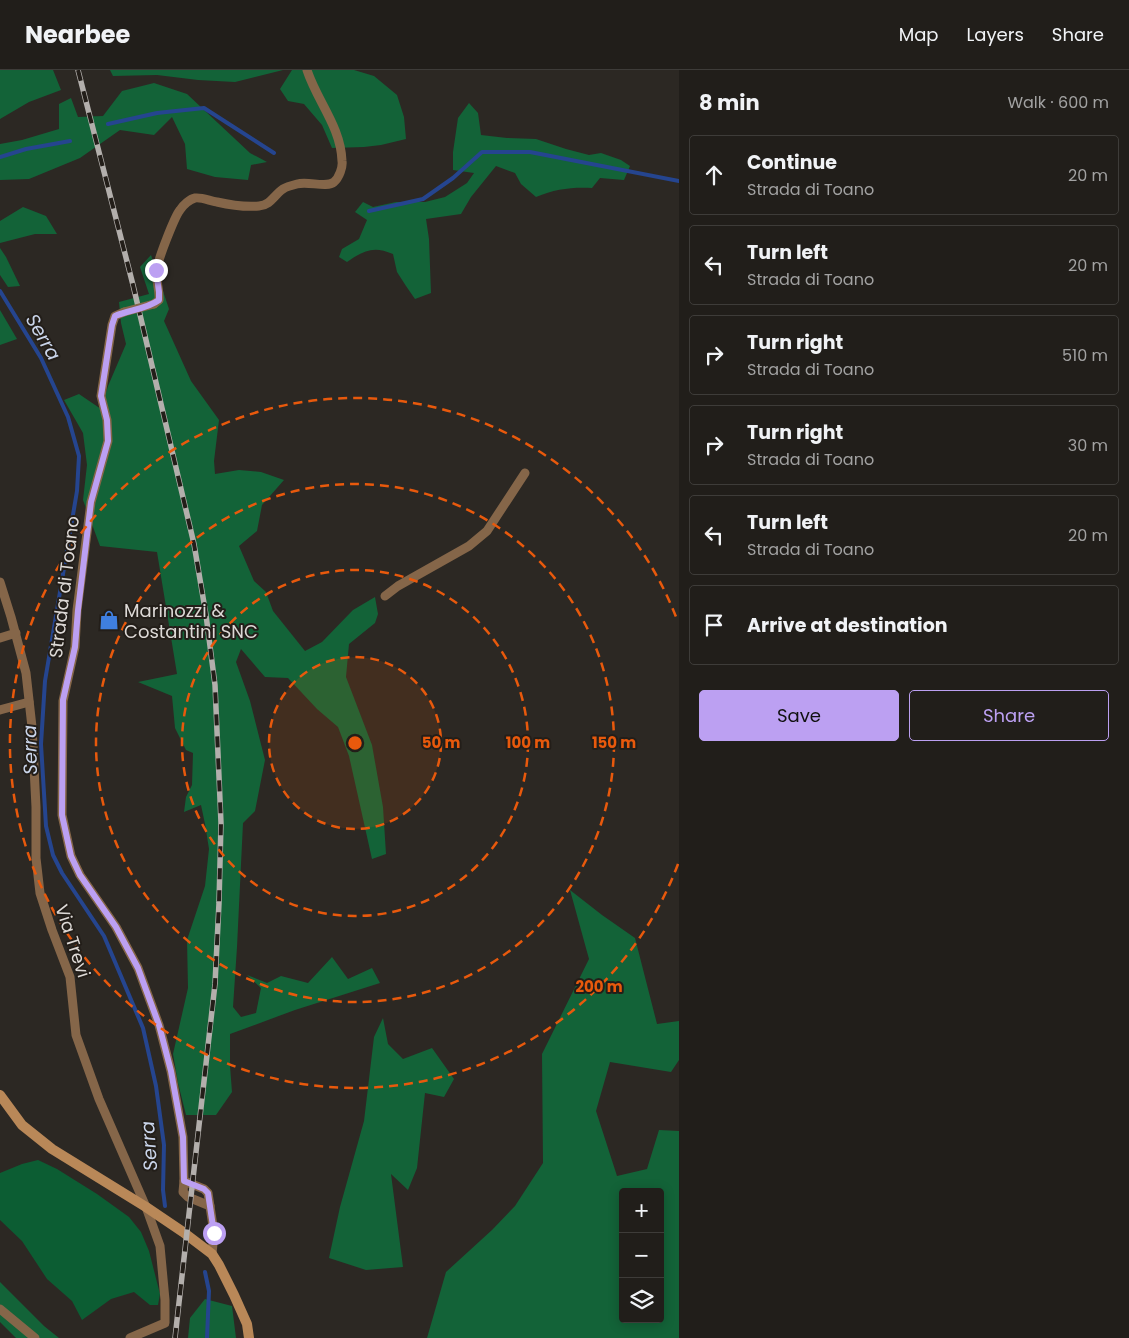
<!DOCTYPE html>
<html lang="en">
<head>
<meta charset="utf-8">
<style>
	:root { --surface:#211e1a; --page:#2d2b27; --text:#f1f3f6; --muted:#a2a2a2; --line:#3e3c39; --accent:#bca0f2 }
	body { margin:0; font-family:Poppins,sans-serif; background:var(--page); color:var(--text) }
	.controls { position:absolute; right:15px; bottom:15px; display:grid; overflow:hidden; border-radius:5px; box-shadow:0 2px 12px #0003 }
	.controls button { width:45px; height:45px; display:grid; place-items:center; padding:0; border:0; border-bottom:1px solid var(--line); background:var(--surface); color:var(--text); font:25px sans-serif }
	.stop { position:absolute; width:15px; height:15px; margin:-11px; border:4px solid #bca0f2; border-radius:50%; background:#fff }
	.stop.end { background:#bca0f2; border-color:#fff; box-shadow:0 1px 5px #0008 }
	.list { margin:0; padding:0; list-style:none }
	h2 { display:flex; justify-content:space-between; align-items:center; height:65px; margin:0; padding:0 20px; font-size:21px }
	h2 small { font-size:16px; font-weight:400; color:var(--muted) }
	.list li { display:grid; grid-template-columns:32px 1fr auto; gap:15px; align-items:center; box-sizing:border-box; height:80px; margin:0 10px 10px; padding:0 10px; border:1px solid var(--line); border-radius:5px }
	.list b { display:block; font-size:19px; white-space:nowrap }
	.list p { margin:0; font-size:16px; white-space:nowrap; color:var(--muted) }
	.list em { font-size:16px; font-style:normal; color:var(--muted) }
	.actions { display:flex; gap:10px; padding:15px 20px }
	.actions a { flex:1; padding:11px 0; border:1px solid var(--accent); border-radius:5px; text-align:center; font-size:18px; color:var(--accent) }
	.actions .main { background:var(--accent); color:#111 }
	.icon { flex:none; width:28px; height:28px; fill:none; stroke:currentColor; stroke-width:2; stroke-linecap:round; stroke-linejoin:round }
	.map { position:relative; flex:none; width:679px; height:1268px; overflow:hidden }
	header { display:flex; align-items:center; gap:30px; box-sizing:border-box; height:70px; padding:0 25px; background:var(--surface); border-bottom:1px solid var(--line) }
	header strong { font-size:24px }
	nav { display:flex; gap:28px; margin-inline-start:auto; font-size:18px }
	main { display:flex }
	aside { flex:1; background:var(--surface) }
	.map>svg:first-child { display:block }
	.green { fill:#0c5d33 }
	.forest { fill:#136338; fill-rule:evenodd }
	.lines { fill:none; stroke-linecap:round; stroke-linejoin:round }
	.stream { stroke:#25458f; stroke-width:4 }
	.street { stroke:#856649; stroke-width:9 }
	.secondary { stroke:#b98858; stroke-width:10 }
	.rail-casing { stroke:#b3afac; stroke-width:5.5 }
	.rail { stroke:#231e19; stroke-width:4; stroke-dasharray:11; stroke-linecap:butt }
	.street-bridge { stroke:#856649; stroke-width:9 }
	.route { stroke:#bca0f2; stroke-width:6 }
	.ring { fill:none; stroke:#e8590c; stroke-width:2.5; stroke-dasharray:9 6 }
	.labels { text-anchor:middle; dominant-baseline:central; stroke-width:4; stroke-linejoin:round; paint-order:stroke }
	.street-label { font-size:18px; fill:#ddd9d6; stroke:#231e19 }
	.poi-label { font-size:18px; fill:#ddd9d6; stroke:#231e19; text-anchor:start }
	.water-label { font-size:19px; font-style:italic; fill:#cad5ea; stroke:#231e19 }
	.centre { fill:#e8590c; stroke:#231e19; stroke-width:2.5 }
	.ring-label { font-size:15px; text-anchor:middle; font-weight:bold; fill:#e8590c; stroke:#231e19; stroke-width:4; stroke-linejoin:round; paint-order:stroke }
</style>
</head>
<body>
<header>
<strong>Nearbee</strong>
<nav><a>Map</a><a>Layers</a><a>Share</a></nav>
</header>
<main>
<div class="map">
<svg width="679" height="1268" viewBox="0 0 679 1268">
	<rect width="100%" height="100%" fill="#2c2823"/>
	<!-- green -->
	<path class="green" d="M38 1090 57 1099 97 1124 129 1147 141 1162 149 1181 160 1224 158 1235H150L134 1222 111 1229 82 1250 72 1231 47 1209 22 1171 0 1150V1103L22 1094Z"/>
	<!-- forest -->
	<g class="forest">
		<path d="M0 0H53L61 20 29 32 0 49Z"/>
		<path d="M110 0H283L235 12 198 10 157 5 113 6Z"/>
		<path d="M292 0H354L374 6 397 25 404 47 406 69 381 75 364 77 332 78 322 55 304 34 288 31 280 19Z"/>
		<path d="M154 13 187 24 250 83 267 92 251 95 248 110 215 107 187 99 185 74 172 47 154 65 120 60 80 88 29 109 0 110V74L22 70 59 59V34L71 28 78 47 103 46 122 21Z"/>
		<path d="M469 33 478 43 481 65 507 68 536 69 566 79 589 85 601 83 621 90 630 96 624 110 600 108 592 118C572 117 555 119 536 127L521 114 515 103 496 96 471 127 461 144 426 149 429 169 431 223 415 229 406 216 397 202 393 184C373 175 363 181 347 192L339 187 342 179 359 169 367 150 355 142 363 132 373 137 396 132H425L445 127 467 113 474 103 453 100V82L458 48Z"/>
		<path d="M23 137 46 146 57 164H35L0 173V151Z"/>
		<path d="M0 178 6 187 20 216 8 217 0 205Z"/>
		<path d="M151 185 169 239 164 251 191 311 219 350 214 391 215 404 239 400 261 402 284 410 262 435 257 461 239 476 254 511 266 522 273 541 305 581 322 572 353 540 375 527 378 544 375 553 349 574 346 607 372 675 383 737 386 784 372 789 349 686 338 657 317 639 288 608 265 607 241 579 236 592 250 631 265 690 255 741 243 753 237 877 233 937 241 947 256 943 261 918 247 905 267 913 281 906 308 913 332 887 348 909 372 898 380 913 295 940 230 964V996L232 1022 216 1045H186L178 1013 173 984 188 918 187 870 205 816 209 779 205 754 201 735 184 742 186 727 192 715 193 683 186 680 175 658 172 626 138 612 177 604 157 482 100 476 83 430 87 395 83 363 64 330 79 324 101 339 108 316 126 274 121 253 119 232 149 224 140 197Z"/>
		<path d="M0 240 17 269 0 275Z"/>
		<path d="M570 820 602 845 635 868 657 954 679 951V990L671 1002 610 992 596 1041 617 1106 647 1099 659 1060 679 1061V1268H427L446 1202 492 1160 515 1136 543 1093 542 984 589 889ZM623 1122H660V1249H623Z"/>
		<path d="M383 948 388 974 403 989 432 978 454 1009 444 1027 425 1023 417 1098 408 1120 391 1104 403 1197 366 1200 329 1188 340 1137 364 1051 374 967Z"/>
		<path d="M0 1212 44 1256 59 1268H16L0 1252Z"/>
		<path d="M205 1229 232 1236 236 1268H188L190 1248Z"/>
	</g>
	<g class="lines">
		<!-- stream -->
		<g class="stream">
			<path d="M108 54 157 43 204 38 274 83"/>
			<path d="M0 87 26 79 70 71"/>
			<path d="M369 141 423 129 453 108 482 82H530L679 111"/>
			<path d="M0 221 41 288 68 347 79 386 77 421 45 611 41 674 46 756 53 785 62 803 104 866 143 958 156 1016 164 1075 163 1120 165 1136"/>
			<path d="M205 1202 209 1221 207 1268"/>
		</g>
		<!-- street -->
		<g class="street">
			<path d="M154 234 159 230C160 220 155 209 157 200 157 191 175 146 180 140 183 135 190 129 195 128 202 127 210 131 217 132 230 135 246 137 259 136 271 135 274 125 283 119 286 117 293 115 297 114 308 111 327 118 334 112 339 108 343 97 342 91 341 57 317 31 307 0"/>
			<path d="M124 242 115 246 112 255 101 326 107 350 108 371 91 432 77 540 75 577 63 631 62 745 71 786 80 805 116 857 138 898 159 955 171 1001 183 1067 184 1111 183 1122 188 1127 210 1136"/>
			<path d="M0 512 11 547 26 603 32 657 36 737V788L40 823 52 860 70 907 76 965 99 1029 146 1137 160 1176 165 1230V1253L130 1268"/>
			<path d="M385 526 398 516 469 476 487 461 525 403"/>
			<path d="M0 568 16 563"/>
			<path d="M0 640 29 632"/>
			<path d="M184 1111 204 1119 208 1123 214 1163 212 1184"/>
			<path d="M0 1239 35 1268"/>
		</g>
		<!-- secondary -->
		<path class="secondary" d="M0 1025 22 1055 52 1079 146 1137 183 1162 212 1184 219 1195 234 1225 247 1254 249 1268"/>
		<defs>
			<path id="rail" d="M78 0 133 215 194 474 206 545 215 615 221 753 219 833 215 914 175 1268"/>
		</defs>
		<!-- rail casing -->
		<use href="#rail" class="rail-casing"/>
		<!-- rail -->
		<use href="#rail" class="rail"/>
		<!-- street-bridge -->
		<path class="street-bridge" d="M124 242 154 234"/>
	</g>
	<g class="lines">
		<!-- route -->
		<path class="route" d="M156 200 159 222V230C147 239 129 240 115 246L112 255 101 326 107 350 108 371 91 432 78 540 75 577 63 630 62 745 71 786 80 805 116 857 138 898 159 955 171 1001 183 1067 184 1111 204 1119 208 1123 214 1163"/>
	</g>
	<!-- distance rings -->
	<circle cx="355" cy="673" r="86" fill="#e8590c" fill-opacity=".12"/>
	<g class="ring">
		<circle cx="355" cy="673" r="86"/>
		<circle cx="355" cy="673" r="173"/>
		<circle cx="355" cy="673" r="259"/>
		<path d="M678 794A345 345 0 1 1 678 552"/>
	</g>
	<!-- icons -->
	<defs>
		<symbol id="shop-bare" viewBox="-9 -9 18 18"><path d="M-5-2.5h2.3a2.7 3.5 0 0 1 5.4 0H5L5.5 6h-11ZM-1.5-2.5h3a1.5 2.3 0 0 0-3 0Z" fill="#3f7fe0" stroke="#231e19" stroke-width="2.5" paint-order="stroke"/></symbol>
	</defs>
	<g fill-rule="evenodd">
		<use href="#shop-bare" x="95" y="536" width="28" height="28"/>
	</g>
	<g class="labels">
		<!-- street labels -->
		<g class="street-label">
			<text transform="translate(64 517) rotate(-83)">Strada di Toano</text>
			<text transform="translate(73 871) rotate(72)">Via Trevi</text>
		</g>
		<!-- poi labels -->
		<g class="poi-label">
			<text x="124" y="540">Marinozzi &amp;<tspan x="124" dy="21">Costantini SNC</tspan></text>
		</g>
		<!-- water labels -->
		<g class="water-label">
			<text transform="translate(43 267) rotate(60)">Serra</text>
			<text transform="translate(30 680) rotate(-91)">Serra</text>
			<text transform="translate(149 1076) rotate(-94)">Serra</text>
		</g>
	</g>
	<circle cx="355" cy="673" r="8" class="centre"/>
	<g class="ring-label">
		<text x="441" y="678">50 m</text>
		<text x="528" y="678">100 m</text>
		<text x="614" y="678">150 m</text>
		<text x="599" y="922">200 m</text>
	</g>
</svg>
<div class="controls">
<button>+</button>
<button>−</button>
<button><svg class="icon" aria-label="layers" viewBox="0 0 24 24"><path d="M12 4l9 5-9 5-9-5zM3 14l9 5 9-5"/></svg></button>
</div>
<div class="stop" style="left:214px;top:1163px"></div>
<div class="stop end" style="left:156px;top:200px"></div>
</div>
<aside>
<h2>8 min<small>Walk · 600 m</small></h2>
<ul class="list">
<li><svg class="icon" aria-label="ahead" viewBox="0 0 24 24"><path d="M12 20V5M6 11l6-6 6 6"/></svg><div><b>Continue</b><p>Strada di Toano</p></div><em>20 m</em></li>
<li><svg class="icon" aria-label="left" viewBox="0 0 24 24"><path d="M17 20v-9H6M10 6l-5 5 5 5"/></svg><div><b>Turn left</b><p>Strada di Toano</p></div><em>20 m</em></li>
<li><svg class="icon" aria-label="right" viewBox="0 0 24 24"><path d="M7 20v-9h11M14 6l5 5-5 5"/></svg><div><b>Turn right</b><p>Strada di Toano</p></div><em>510 m</em></li>
<li><svg class="icon" aria-label="right" viewBox="0 0 24 24"><path d="M7 20v-9h11M14 6l5 5-5 5"/></svg><div><b>Turn right</b><p>Strada di Toano</p></div><em>30 m</em></li>
<li><svg class="icon" aria-label="left" viewBox="0 0 24 24"><path d="M17 20v-9H6M10 6l-5 5 5 5"/></svg><div><b>Turn left</b><p>Strada di Toano</p></div><em>20 m</em></li>
<li><svg class="icon" aria-label="arrive" viewBox="0 0 24 24"><path d="M6 21V4h12l-3 4 3 4H6"/></svg><div><b>Arrive at destination</b></div></li>
</ul>
<div class="actions"><a class="main">Save</a><a>Share</a></div>
</aside>
</main>
</body>
</html>
